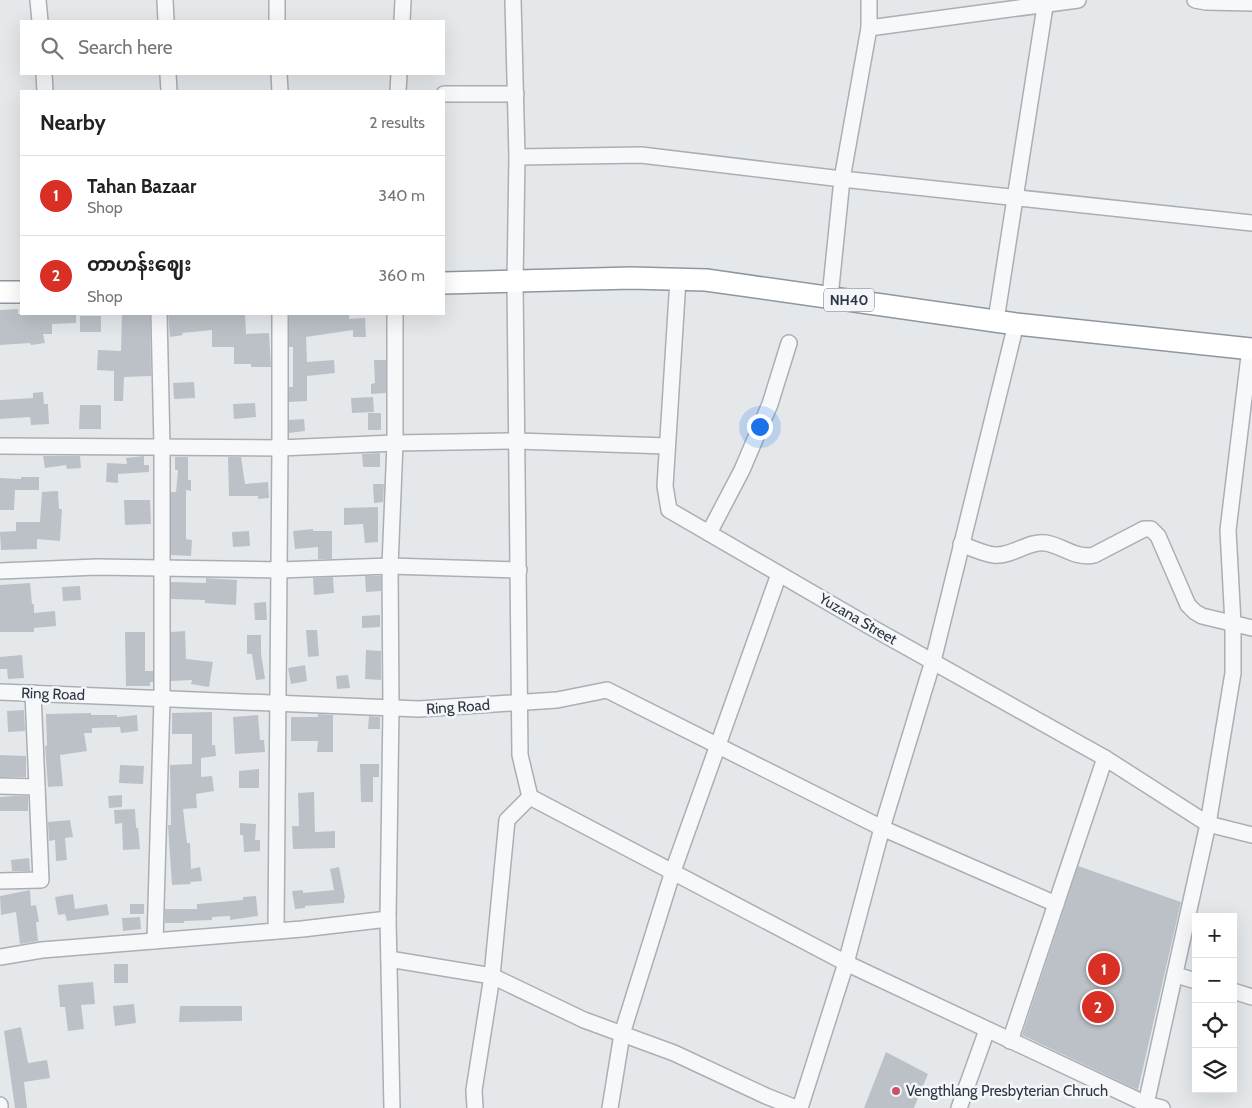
<!DOCTYPE html>
<html lang="en">
<head>
<meta charset="utf-8">
<style>
	:root { --surface:#fff; --page:#f6f6f6; --text:#222; --muted:#767676; --line:#e0e0e0; --accent:#d93025 }
	body { margin:0; font-family:Cabin,"Noto Sans Myanmar",sans-serif; background:var(--page); color:var(--text) }
	.controls { position:absolute; right:15px; bottom:15px; display:grid; overflow:hidden; border-radius:0px; box-shadow:0 5px 20px #0002 }
	.controls button { width:45px; height:45px; display:grid; place-items:center; padding:0; border:0; border-bottom:1px solid var(--line); background:var(--surface); color:var(--text); font:25px sans-serif }
	.you { position:absolute; left:759px; top:426px; width:18px; height:18px; margin:-12px; border:4px solid #fff; border-radius:50%; background:#1a73e8; box-shadow:0 0 0 8px #1a73e833 }
	.badge { display:grid; place-items:center; width:32px; height:32px; border-radius:50%; background:var(--accent); color:#fff; font-size:16px; font-weight:700 }
	.pin { position:absolute; translate:-50% -50%; border:2px solid #fff; box-shadow:0 1px 5px #0006 }
	.list { margin:0; padding:0; list-style:none }
	h2 { display:flex; justify-content:space-between; align-items:center; height:65px; margin:0; padding:0 20px; font-size:21px }
	h2 small { font-size:16px; font-weight:400; color:var(--muted) }
	.list li { display:grid; grid-template-columns:32px 1fr auto; gap:15px; align-items:center; box-sizing:border-box; height:80px; padding:0 20px; border-top:1px solid var(--line) }
	.list b { display:block; font-size:19px; white-space:nowrap }
	.list p { margin:0; font-size:16px; white-space:nowrap; color:var(--muted) }
	.list em { font-size:16px; font-style:normal; color:var(--muted) }
	.icon { flex:none; width:28px; height:28px; fill:none; stroke:currentColor; stroke-width:2; stroke-linecap:round; stroke-linejoin:round }
	.map { position:relative; flex:none; width:1252px; height:1108px; overflow:hidden }
	.search { position:absolute; background:var(--surface); box-shadow:0 5px 20px #0002; left:20px; top:20px; width:425px; height:55px; display:flex; align-items:center; gap:12px; box-sizing:border-box; padding:0 18px; border-radius:0px; color:var(--muted); font-size:19px }
	.panel { position:absolute; background:var(--surface); box-shadow:0 5px 20px #0002; left:20px; top:90px; width:425px; height:225px; border-radius:0px }
	.map>svg:first-child { display:block }
	.building { fill:#bcc1c8 }
	.lines { fill:none; stroke-linecap:round; stroke-linejoin:round }
	.minor-casing { stroke:#aaafb5; stroke-width:18 }
	.highway-casing { stroke:#8d96a1; stroke-width:24 }
	.minor { stroke:#f7f8fa; stroke-width:15 }
	.highway { stroke:#fff; stroke-width:21 }
	.poi-dot { fill:#c6546b; stroke:#f4f6f9; stroke-width:2 }
	.labels { text-anchor:middle; dominant-baseline:central; stroke-width:5; stroke-linejoin:round; paint-order:stroke }
	.shield { fill:#f4f6f9; stroke:#69707a; stroke-width:1 }
	.shield-label { font-size:14px; font-weight:bold; fill:#2d3643 }
	.street-label { font-size:15px; fill:#2d3643; stroke:#f4f6f9 }
	.poi-label { font-size:15px; fill:#2d3643; stroke:#f4f6f9; text-anchor:start }
</style>
</head>
<body>
<div class="map">
<svg width="1252" height="1108" viewBox="0 0 1252 1108">
	<rect width="100%" height="100%" fill="#e5e8eb"/>
	<!-- building -->
	<g class="building">
		<path d="M18 309V314H76V323L52 324V334H43L45 343 31 345 30 343 0 345V310Z"/>
		<path d="M122 314H150L151 376 124 377 123 401H114V371L97 370 98 350 121 351Z"/>
		<path d="M168 314H245L246 334 269 333 271 367H251V364H234V347H212V330L182 333 183 335 170 337Z"/>
		<path d="M289 314H349V319L365 318 366 337H353V330L306 337 307 362 334 360 335 373 307 376V401L289 402V387H293V347H289Z"/>
		<rect x="80" y="316" width="21" height="16"/>
		<path d="M374 360H386V393L371 394V384L375 383Z"/>
		<path d="M194 382 195 398 174 399 173 383Z"/>
		<path d="M43 392 44 404H48L49 424 31 425 30 417 0 419V400L33 398V393Z"/>
		<path d="M373 397 374 412 352 413 351 398Z"/>
		<path d="M255 403 256 417 234 419 233 404Z"/>
		<path d="M80 405H101V429H79Z"/>
		<rect x="368" y="413" width="13" height="17"/>
		<path d="M304 419 305 431 289 433V420Z"/>
		<path d="M380 453V467H363L362 454Z"/>
		<path d="M43 456H80L81 468 67 469 66 465 45 468Z"/>
		<path d="M144 456V465H149V472L118 474V483L106 482 107 463 127 464 126 458Z"/>
		<path d="M175 457H188V480H191V491L186 490V539L192 540 191 556 171 555V492H176L178 470H175Z"/>
		<path d="M228 457H241L245 484 268 482 269 498 258 499V496H229Z"/>
		<path d="M21 477H39V490H15L14 510H0V478L21 479Z"/>
		<path d="M373 484H384L383 502 374 503Z"/>
		<path d="M58 491 59 509H62L60 541 37 539V549L1 550 0 532 16 531V522H40L42 492Z"/>
		<path d="M124 500H150L151 524 125 525Z"/>
		<path d="M378 507V542L365 543 363 524 344 525V508Z"/>
		<path d="M313 529V531H332V559H318V547L295 549 293 531Z"/>
		<path d="M249 531 250 546 233 547 232 532Z"/>
		<path d="M365 576H381V591L366 592Z"/>
		<path d="M333 577 334 593 314 595 313 578Z"/>
		<path d="M206 578 237 580 236 605 205 603V600L171 599V582L206 583Z"/>
		<path d="M30 583 32 604H34V613L55 611 56 626 34 628V632H0V585Z"/>
		<path d="M80 586 81 600 63 601 62 587Z"/>
		<path d="M266 602 267 620H255L254 603Z"/>
		<path d="M380 615V627L362 628V616Z"/>
		<path d="M306 630H317L319 656 308 657Z"/>
		<path d="M185 631 186 659 213 662 209 687 191 684 192 680 171 681V632Z"/>
		<path d="M125 632H145V671H153V682H150V686H126Z"/>
		<path d="M247 635H261V653L265 679 256 680 252 654H247Z"/>
		<path d="M366 650 381 651V680L365 679Z"/>
		<path d="M22 655 24 678 8 679 7 669H0V657Z"/>
		<path d="M305 665 307 681 291 684 288 668Z"/>
		<path d="M348 675 350 688 337 689 336 676Z"/>
		<path d="M24 710 25 731 8 732 7 711Z"/>
		<path d="M212 712V745H215L216 756 201 758V777L212 776 214 791 196 794 197 808 183 809 187 843H190L191 869 200 867 202 881 190 882 191 884 172 885 168 825H171L170 765 192 764V734H172V713Z"/>
		<path d="M91 713V715H117V717L137 715 138 731 121 733 120 727 92 728V733H84L87 751 60 755 63 786 48 787 45 746H47L46 714Z"/>
		<path d="M318 714 333 715V752H317L318 741H291V717H318Z"/>
		<path d="M258 715 260 740H264L265 752 235 754 233 717Z"/>
		<path d="M369 716 380 717V729H368Z"/>
		<path d="M0 755 26 756V777H0Z"/>
		<path d="M360 764H379V777H373V802H361Z"/>
		<path d="M120 765 144 766 143 784 119 783Z"/>
		<path d="M259 769V788H239V771Z"/>
		<path d="M314 792 315 832 335 831V848L293 849 292 826H299L298 793Z"/>
		<path d="M122 795V807L109 808 108 796Z"/>
		<path d="M15 796H28V811H0V797Z"/>
		<path d="M135 809 136 828H138L140 849 123 850 122 823 115 824 114 810Z"/>
		<path d="M70 820 73 837 65 838 67 860 56 861 55 840 49 841 48 822Z"/>
		<path d="M240 823 256 824 255 840H260V851L244 852 243 835H240Z"/>
		<path d="M29 858 30 871H12L11 860Z"/>
		<path d="M1078 866 1181 902 1138 1090 1022 1035Z"/>
		<path d="M339 867 345 898 344 899V903L305 906V908L295 909 292 891 303 890V893L334 890 330 869Z"/>
		<path d="M30 890 31 906 36 905 39 922H36L38 941 20 944 16 912 1 915 0 896Z"/>
		<path d="M73 894 75 909 107 904 109 915 67 921 65 914 58 915 55 897Z"/>
		<path d="M256 896 258 916 230 920V916L212 917V920L184 921V923H165V909H197V904L243 900V897Z"/>
		<rect x="130" y="904" width="14" height="10"/>
		<path d="M140 917 141 929 123 931 122 918Z"/>
		<rect x="114" y="964" width="14" height="19"/>
		<path d="M93 982 95 1004 81 1005 84 1029 68 1031 65 1007H60L58 985Z"/>
		<path d="M134 1004 136 1023 115 1026 113 1006Z"/>
		<path d="M180 1006H242V1021L179 1022Z"/>
		<path d="M21 1027 28 1063 47 1060 50 1078 24 1082 27 1108H15L4 1031Z"/>
		<path d="M886 1052 928 1074 914 1108H864Z"/>
	</g>
	<g class="lines">
		<defs>
			<g id="minor">
				<path d="M38 0 40 21"/>
				<path d="M165 0 166 21"/>
				<path d="M277 0V21"/>
				<path d="M513 0 517 157 515 282 520 755 530 797 846 963 1146 1104 1162 1108"/>
				<path d="M1195 0 1206 2 1252 3"/>
				<path d="M402 21 403 0"/>
				<path d="M869 28V0"/>
				<path d="M44 74 45 91"/>
				<path d="M168 74 169 91"/>
				<path d="M279 74 280 91"/>
				<path d="M398 91 399 74"/>
				<path d="M444 94H516"/>
				<path d="M517 157 641 155 842 179 1252 223"/>
				<path d="M678 279 665 486 669 510 869 626 1105 758 1208 824 1252 835"/>
				<path d="M830 297 842 179 869 28 1078 0"/>
				<path d="M996 320 1046 0"/>
				<path d="M0 446 280 448 395 443 517 441 667 446"/>
				<path d="M709 533 742 470 770 404 789 343"/>
				<path d="M961 544C971 548 984 554 994 555 1012 557 1029 540 1046 543 1063 546 1076 559 1094 555L1144 529H1151L1158 536 1188 605 1195 612 1202 616 1252 628"/>
				<path d="M0 571 97 567 280 570 390 566 519 570"/>
				<path d="M0 692 419 709 557 700 607 690 882 828 1056 904"/>
				<path d="M0 786 37 787"/>
				<path d="M0 881 41 880 33 693"/>
				<path d="M276 931 280 448V314"/>
				<path d="M155 941 162 699V447L159 314"/>
				<path d="M0 957 42 950 302 929 388 919"/>
				<path d="M389 959 492 976 584 1020 674 1053 766 1096 796 1108"/>
				<path d="M1176 975 1196 981"/>
				<path d="M1233 991 1252 997"/>
				<path d="M1010 1041 1105 758"/>
				<path d="M1146 1104 1208 824 1233 673V624L1228 530 1250 348"/>
				<path d="M0 1105V1108"/>
				<path d="M392 1108 388 919 391 708 390 566 395 443V314"/>
				<path d="M475 1108 474 1090 492 976 507 820 530 797"/>
				<path d="M610 1108 622 1034 673 871 779 574"/>
				<path d="M800 1108 846 963 882 828 933 661 1016 324"/>
				<path d="M959 1108 987 1030"/>
			</g>
			<g id="highway">
				<path d="M444 283 631 278 706 280 1016 324 1252 349"/>
				<path d="M0 292H21"/>
			</g>
		</defs>
		<!-- minor casing -->
		<use href="#minor" class="minor-casing"/>
		<!-- highway casing -->
		<use href="#highway" class="highway-casing"/>
		<!-- minor -->
		<use href="#minor" class="minor"/>
		<!-- highway -->
		<use href="#highway" class="highway"/>
	</g>
	<!-- markers -->
	<circle class="poi-dot" cx="896" cy="1091" r="5"/>
	<g class="labels">
		<!-- shield labels -->
		<rect class="shield" x="824" y="288.5" width="50" height="23" rx="4"/>
		<g class="shield-label">
			<text x="849" y="300">NH40</text>
		</g>
		<!-- street labels -->
		<g class="street-label">
			<text transform="translate(858 619) rotate(30)">Yuzana Street</text>
			<text transform="translate(53 694) rotate(2)">Ring Road</text>
			<text transform="translate(458 707) rotate(-4)">Ring Road</text>
		</g>
		<!-- poi labels -->
		<g class="poi-label">
			<text x="906" y="1091">Vengthlang Presbyterian Chruch</text>
		</g>
	</g>
</svg>
<div class="controls">
<button>+</button>
<button>−</button>
<button><svg class="icon" aria-label="locate" viewBox="0 0 24 24"><circle cx="12" cy="12" r="6"/><path d="M12 2v4M12 18v4M2 12h4M18 12h4"/></svg></button>
<button><svg class="icon" aria-label="layers" viewBox="0 0 24 24"><path d="M12 4l9 5-9 5-9-5zM3 14l9 5 9-5"/></svg></button>
</div>
<div class="you"></div>
<div class="pin badge" style="left:1104px;top:969px">1</div>
<div class="pin badge" style="left:1098px;top:1007px">2</div>
<div class="search"><svg class="icon" aria-label="search" viewBox="0 0 24 24"><circle cx="10" cy="10" r="6"/><path d="M15 15l6 6"/></svg>Search here</div>
<section class="panel">
<h2>Nearby<small>2 results</small></h2>
<ul class="list">
<li><span class="badge">1</span><div><b>Tahan Bazaar</b><p>Shop</p></div><em>340 m</em></li>
<li><span class="badge">2</span><div><b>တာဟန်းဈေး</b><p>Shop</p></div><em>360 m</em></li>
</ul>
</section>
</div>
</body>
</html>
